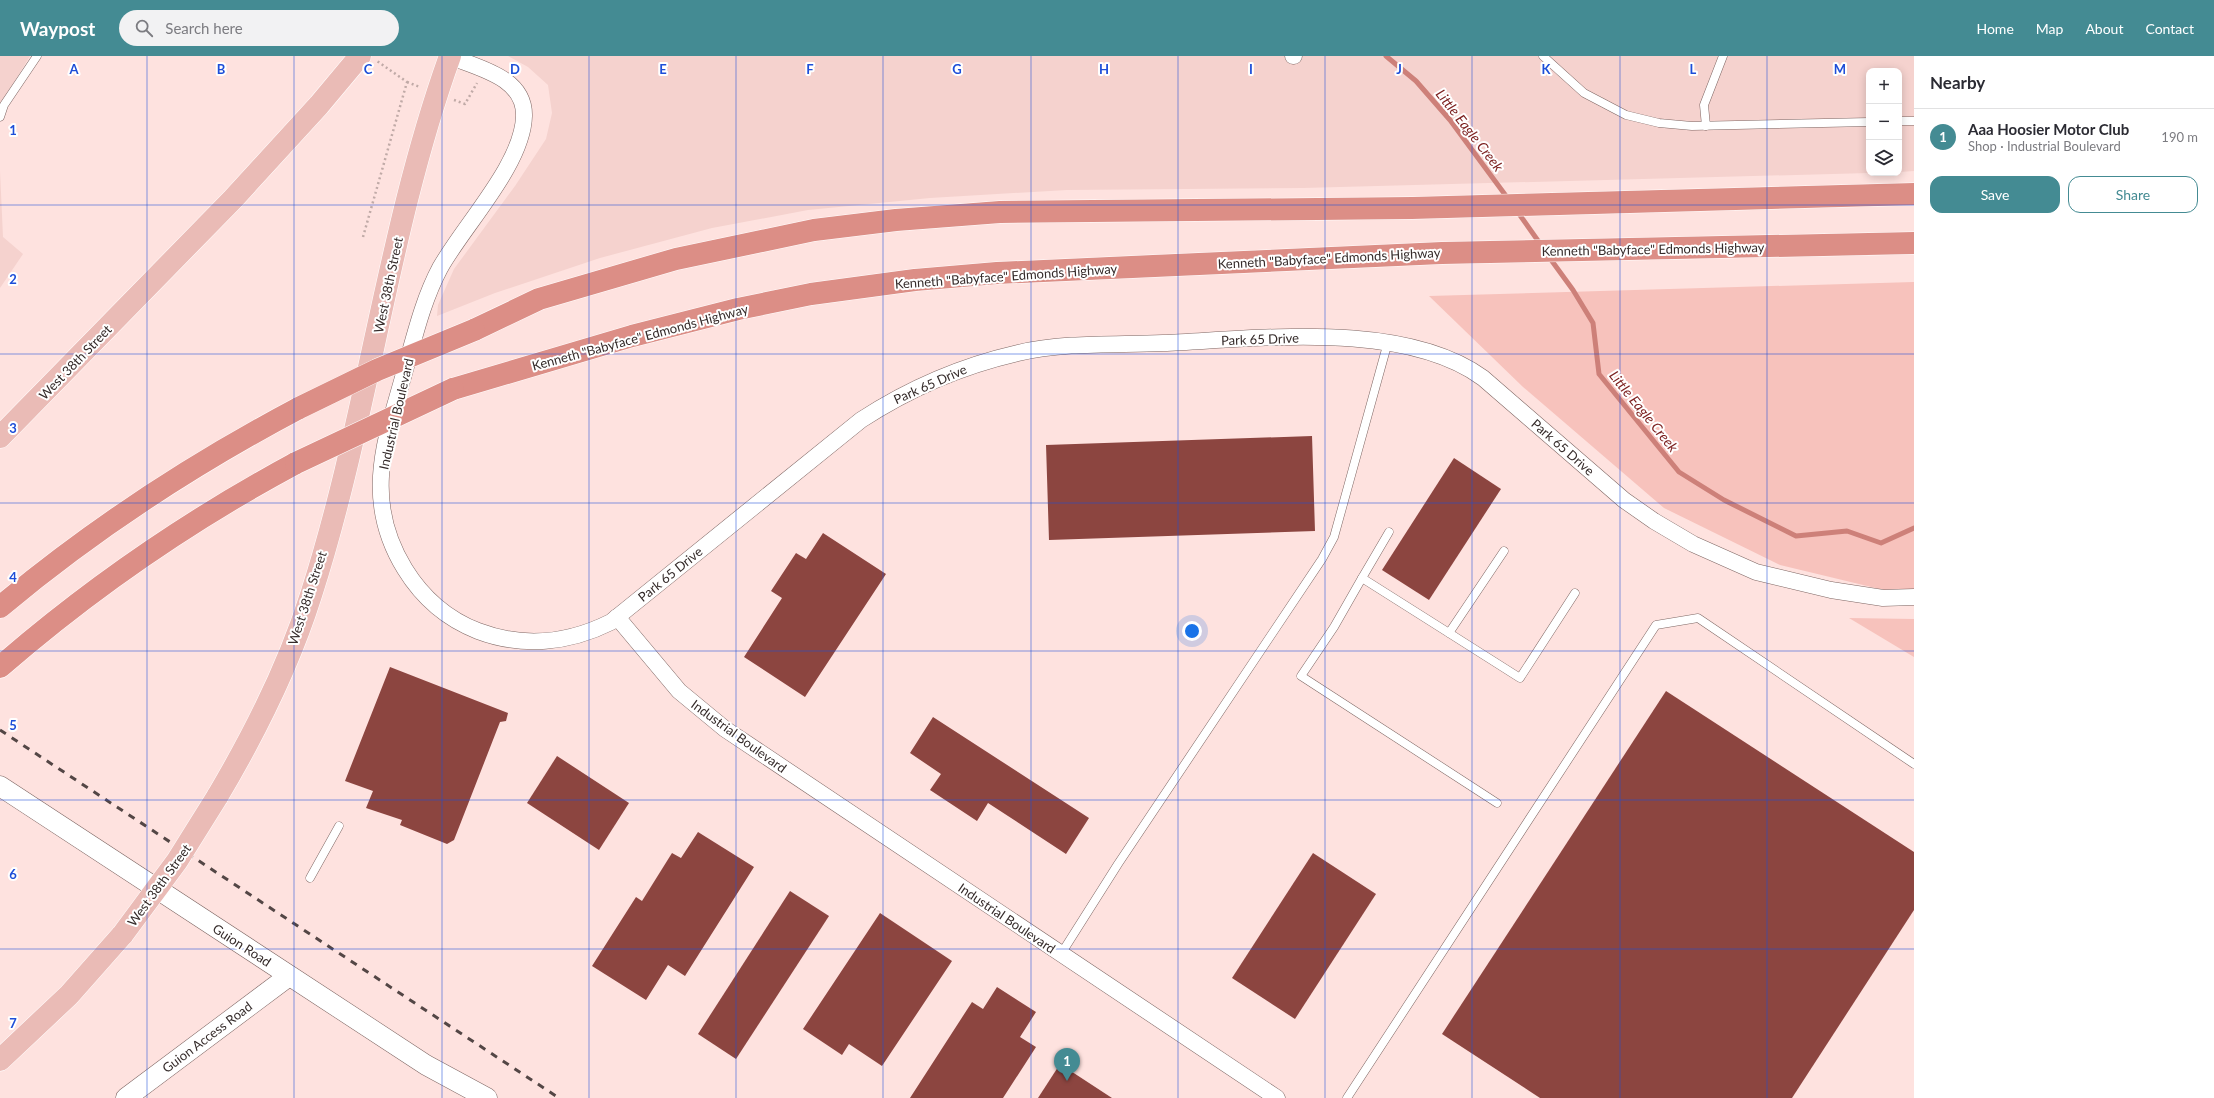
<!DOCTYPE html>
<html lang="en">
<head>
<meta charset="utf-8">
<style>
	:root { --surface:#fff; --page:#f2f2f3; --text:#2b2b33; --muted:#7c7c81; --line:#e1e1e2; --accent:#448b93 }
	body { margin:0; font-family:Lato,sans-serif; background:var(--page); color:var(--text) }
	.controls { position:absolute; right:12px; top:12px; display:grid; overflow:hidden; border-radius:8px; box-shadow:0 2px 10px #0003 }
	.controls button { width:36px; height:36px; display:grid; place-items:center; padding:0; border:0; border-bottom:1px solid var(--line); background:var(--surface); color:var(--text); font:20px sans-serif }
	.you { position:absolute; left:1192px; top:575px; width:14px; height:14px; margin:-10px; border:3px solid #fff; border-radius:50%; background:#1a73e8; box-shadow:0 0 0 6px #1a73e833 }
	.badge { display:grid; place-items:center; width:26px; height:26px; border-radius:50%; background:var(--accent); color:#fff; font-size:13px; font-weight:700 }
	.pin { position:absolute; translate:-50% -33px; filter:drop-shadow(0 1px 2px #0008) }
	.pin::after { content:''; position:absolute; top:21px; width:14px; height:12px; background:inherit; clip-path:polygon(0 0,100% 0,50% 100%) }
	.list { margin:0; padding:0; list-style:none }
	h2 { display:flex; justify-content:space-between; align-items:center; height:52px; margin:0; padding:0 16px; font-size:17px }
	h2 small { font-size:13px; font-weight:400; color:var(--muted) }
	.list li { display:grid; grid-template-columns:26px 1fr auto; gap:12px; align-items:center; box-sizing:border-box; height:56px; padding:0 16px; border-top:1px solid var(--line) }
	.list b { display:block; font-size:15px; white-space:nowrap }
	.list p { margin:0; font-size:13px; white-space:nowrap; color:var(--muted) }
	.list em { font-size:13px; font-style:normal; color:var(--muted) }
	.actions { display:flex; gap:8px; padding:12px 16px }
	.actions a { flex:1; padding:9px 0; border:1px solid var(--accent); border-radius:12px; text-align:center; font-size:14px; color:var(--accent) }
	.actions .main { background:var(--accent); color:#fff }
	.icon { flex:none; width:22px; height:22px; fill:none; stroke:currentColor; stroke-width:2; stroke-linecap:round; stroke-linejoin:round }
	.map { position:relative; flex:none; width:1914px; height:1042px; overflow:hidden }
	header { display:flex; align-items:center; gap:24px; box-sizing:border-box; height:56px; padding:0 20px; background:var(--accent); color:#fff }
	header strong { font-size:19px }
	nav { display:flex; gap:22px; margin-inline-start:auto; font-size:14px }
	.search { width:280px; height:36px; background:var(--page); display:flex; align-items:center; gap:10px; box-sizing:border-box; padding:0 14px; border-radius:22px; color:var(--muted); font-size:15px }
	main { display:flex }
	aside { flex:1; background:var(--surface) }
	.map>svg:first-child { display:block }
	.built { fill:#f5d2ce }
	.green { fill:#f7c2bc }
	.lines { fill:none; stroke-linecap:round; stroke-linejoin:round }
	.stream { stroke:#cd8079; stroke-width:5 }
	.building { fill:#8c4540 }
	.service-casing { stroke:#7e6663; stroke-width:9 }
	.minor-casing { stroke:#7e6663; stroke-width:17 }
	.tertiary-casing { stroke:#7e6663; stroke-width:21 }
	.primary-casing { stroke:#fff; stroke-width:23 }
	.motorway-casing { stroke:#fff; stroke-width:23 }
	.path { stroke:#c0aaa7; stroke-width:2.5; stroke-dasharray:2 3; stroke-linecap:butt }
	.service { stroke:#fff; stroke-width:8 }
	.minor { stroke:#fff; stroke-width:16 }
	.tertiary { stroke:#fff; stroke-width:20 }
	.primary { stroke:#eabbb6; stroke-width:22 }
	.motorway { stroke:#dc8e86; stroke-width:22 }
	.rail { stroke:#534645; stroke-width:3; stroke-dasharray:7 7; stroke-linecap:butt }
	.primary-bridge-casing { stroke:#fff; stroke-width:23; stroke-linecap:butt }
	.motorway-bridge-casing { stroke:#fff; stroke-width:23; stroke-linecap:butt }
	.primary-bridge { stroke:#eabbb6; stroke-width:22 }
	.motorway-bridge { stroke:#dc8e86; stroke-width:22 }
	.grid { fill:none; stroke:#1d4ed8; stroke-width:1; stroke-opacity:0.55 }
	.labels { text-anchor:middle; dominant-baseline:central; stroke-width:4; stroke-linejoin:round; paint-order:stroke }
	.street-label { font-size:13px; fill:#352b2a; stroke:#fff }
	.water-label { font-size:14px; font-style:italic; fill:#7b1e1d; stroke:#fff }
	.grid-label { font-size:13px; text-anchor:middle; font-weight:bold; fill:#1d4ed8; stroke:#fff; stroke-width:4; stroke-linejoin:round; paint-order:stroke }
</style>
</head>
<body>
<header>
<strong>Waypost</strong>
<div class="search"><svg class="icon" aria-label="search" viewBox="0 0 24 24"><circle cx="10" cy="10" r="6"/><path d="M15 15l6 6"/></svg>Search here</div>
<nav><a>Home</a><a>Map</a><a>About</a><a>Contact</a></nav>
</header>
<main>
<div class="map">
<svg width="1914" height="1042" viewBox="0 0 1914 1042">
	<rect width="100%" height="100%" fill="#fee2df"/>
	<!-- built -->
	<g class="built">
		<path d="M0 0H30L0 49Z"/>
		<path d="M508 0H1914V115L1899 116V15H1869V117L1303 132 1067 134 930 142 808 154 712 172 600 202 495 237 437 260 438 249 454 213 515 130 546 83 552 57 548 29 528 11Z"/>
		<path d="M0 115 3 181 23 198 0 232Z"/>
	</g>
	<!-- green -->
	<g class="green">
		<path d="M1914 226V535H1888L1780 509 1664 452 1523 331 1429 240Z"/>
		<path d="M1849 562 1914 563V601Z"/>
	</g>
	<g class="lines">
		<!-- stream -->
		<g class="stream">
			<path d="M1386 0 1416 25 1450 64 1509 144"/>
			<path d="M1517 155 1541 189"/>
			<path d="M1549 201 1573 234 1593 267 1599 318 1679 416 1724 444 1796 480 1847 475 1881 487 1914 472"/>
		</g>
	</g>
	<!-- building -->
	<g class="building">
		<path d="M1312 380 1315 475 1049 484 1046 389Z"/>
		<path d="M1454 402 1501 433 1429 544 1382 514Z"/>
		<path d="M823 477 886 518 805 641 744 601 782 542 771 535 796 497 806 503Z"/>
		<path d="M390 611 508 657 506 665 500 666 454 784 447 788 400 769 402 764 366 752 373 735 345 725Z"/>
		<path d="M1666 635 1914 796V854L1792 1042H1540L1442 978Z"/>
		<path d="M933 661 1089 762 1066 798 988 747 977 765 930 734 941 718 910 697Z"/>
		<path d="M557 700 629 747 599 794 527 747Z"/>
		<path d="M698 776 754 811 685 920 668 909 646 944 592 910 636 841 642 845 672 797 681 802Z"/>
		<path d="M1313 797 1376 838 1295 963 1232 922Z"/>
		<path d="M790 835 829 860 736 1003 698 978Z"/>
		<path d="M880 857 952 905 882 1010 849 988 842 999 803 973Z"/>
		<path d="M997 931 1036 956 1020 981 1036 991 1003 1042H910L972 946 983 953Z"/>
		<path d="M1060 1008 1112 1042H1038Z"/>
	</g>
	<g class="lines">
		<defs>
			<g id="service">
				<path d="M1543 0 1584 37 1626 59 1659 67 1692 70 1869 66"/>
				<path d="M0 61 4 49 37 0"/>
				<path d="M1899 65H1914"/>
				<path d="M1706 70 1704 49 1723 0"/>
				<path d="M1389 476 1362 522 1449 577 1504 495"/>
				<path d="M1362 522 1334 571 1301 620 1497 747"/>
				<path d="M1449 577 1520 622 1575 537"/>
				<path d="M310 822 339 770"/>
				<path d="M1061 898 1118 808 1322 503 1334 481 1388 286"/>
				<path d="M1347 1042 1656 569 1698 562 1914 708"/>
			</g>
			<g id="minor">
				<path d="M449 0C478 12 525 21 524 60 523 108 464 169 440 212 423 244 415 279 405 314 396 348 383 384 381 420 377 485 416 551 478 575 523 592 569 587 611 566L861 364C910 332 961 310 1018 297 1065 286 1116 289 1163 287 1258 283 1403 264 1483 322L1624 444 1654 465 1693 488 1756 516 1831 534 1883 542 1914 541"/>
				<path d="M1293 0H1294"/>
				<path d="M617 561 679 635 725 673 1277 1042"/>
			</g>
			<g id="tertiary">
				<path d="M0 730 426 1009 487 1042"/>
				<path d="M126 1042 289 920"/>
			</g>
			<g id="primary">
				<path d="M0 381 233 143 319 49 360 0"/>
				<path d="M217 741C255 677 289 609 311 539 368 362 387 175 450 0"/>
				<path d="M0 1004 69 939 123 878"/>
			</g>
			<g id="motorway">
				<path d="M474 274 539 243 676 203 814 174 896 164 1000 156 1412 152 1914 138"/>
				<path d="M453 333 632 280 738 253 811 238 915 224 997 217 1442 197 1914 187"/>
				<path d="M0 551C92 474 193 408 299 352"/>
				<path d="M0 611C91 532 190 464 296 407"/>
			</g>
		</defs>
		<!-- service casing -->
		<use href="#service" class="service-casing"/>
		<!-- minor casing -->
		<use href="#minor" class="minor-casing"/>
		<!-- tertiary casing -->
		<use href="#tertiary" class="tertiary-casing"/>
		<!-- primary casing -->
		<use href="#primary" class="primary-casing"/>
		<!-- motorway casing -->
		<use href="#motorway" class="motorway-casing"/>
		<!-- path -->
		<g class="path">
			<path d="M407 26 420 31"/>
			<path d="M454 44 465 48 477 27"/>
			<path d="M363 181 407 26 377 5"/>
		</g>
		<!-- service -->
		<use href="#service" class="service"/>
		<!-- minor -->
		<use href="#minor" class="minor"/>
		<!-- tertiary -->
		<use href="#tertiary" class="tertiary"/>
		<!-- primary -->
		<use href="#primary" class="primary"/>
		<!-- motorway -->
		<use href="#motorway" class="motorway"/>
		<!-- rail -->
		<path class="rail" d="M0 674 559 1042"/>
		<defs>
			<path id="primary-bridge" d="M123 878 177 805 217 741"/>
			<g id="motorway-bridge">
				<path d="M299 352 377 314 474 274"/>
				<path d="M296 407 453 333"/>
			</g>
		</defs>
		<!-- primary-bridge casing -->
		<use href="#primary-bridge" class="primary-bridge-casing"/>
		<!-- motorway-bridge casing -->
		<use href="#motorway-bridge" class="motorway-bridge-casing"/>
		<!-- primary-bridge -->
		<use href="#primary-bridge" class="primary-bridge"/>
		<!-- motorway-bridge -->
		<use href="#motorway-bridge" class="motorway-bridge"/>
	</g>
	<!-- grid -->
	<path class="grid" d="M147 0V1042M294 0V1042M442 0V1042M589 0V1042M736 0V1042M883 0V1042M1031 0V1042M1178 0V1042M1325 0V1042M1472 0V1042M1620 0V1042M1767 0V1042M0 149H1914M0 298H1914M0 447H1914M0 595H1914M0 744H1914M0 893H1914"/>
	<g class="labels">
		<!-- street labels -->
		<g class="street-label">
			<text transform="translate(1653 193) rotate(-1)">Kenneth "Babyface" Edmonds Highway</text>
			<text transform="translate(1329 202) rotate(-3)">Kenneth "Babyface" Edmonds Highway</text>
			<text transform="translate(1006 220) rotate(-4)">Kenneth "Babyface" Edmonds Highway</text>
			<text transform="translate(388 229) rotate(-78)">West 38th Street</text>
			<text transform="translate(640 281) rotate(-15)">Kenneth "Babyface" Edmonds Highway</text>
			<text transform="translate(1260 283) rotate(-2)">Park 65 Drive</text>
			<text transform="translate(75 306) rotate(-46)">West 38th Street</text>
			<text transform="translate(930 328) rotate(-24)">Park 65 Drive</text>
			<text transform="translate(396 358) rotate(-77)">Industrial Boulevard</text>
			<text transform="translate(1563 391) rotate(41)">Park 65 Drive</text>
			<text transform="translate(670 518) rotate(-39)">Park 65 Drive</text>
			<text transform="translate(307 542) rotate(-72)">West 38th Street</text>
			<text transform="translate(739 680) rotate(36)">Industrial Boulevard</text>
			<text transform="translate(159 829) rotate(-54)">West 38th Street</text>
			<text transform="translate(1007 862) rotate(34)">Industrial Boulevard</text>
			<text transform="translate(242 889) rotate(33)">Guion Road</text>
			<text transform="translate(207 981) rotate(-37)">Guion Access Road</text>
		</g>
		<!-- water labels -->
		<g class="water-label">
			<text transform="translate(1470 74) rotate(52)">Little Eagle Creek</text>
			<text transform="translate(1644 355) rotate(51)">Little Eagle Creek</text>
		</g>
	</g>
	<g class="grid-label">
		<text x="74" y="18">A</text>
		<text x="221" y="18">B</text>
		<text x="368" y="18">C</text>
		<text x="515" y="18">D</text>
		<text x="663" y="18">E</text>
		<text x="810" y="18">F</text>
		<text x="957" y="18">G</text>
		<text x="1104" y="18">H</text>
		<text x="1251" y="18">I</text>
		<text x="1399" y="18">J</text>
		<text x="1546" y="18">K</text>
		<text x="1693" y="18">L</text>
		<text x="1840" y="18">M</text>
		<text x="13" y="79">1</text>
		<text x="13" y="228">2</text>
		<text x="13" y="377">3</text>
		<text x="13" y="526">4</text>
		<text x="13" y="674">5</text>
		<text x="13" y="823">6</text>
		<text x="13" y="972">7</text>
	</g>
</svg>
<div class="controls">
<button>+</button>
<button>−</button>
<button><svg class="icon" aria-label="layers" viewBox="0 0 24 24"><path d="M12 4l9 5-9 5-9-5zM3 14l9 5 9-5"/></svg></button>
</div>
<div class="you"></div>
<div class="pin badge" style="left:1067px;top:1025px">1</div>
</div>
<aside>
<h2>Nearby<small></small></h2>
<ul class="list">
<li><span class="badge">1</span><div><b>Aaa Hoosier Motor Club</b><p>Shop · Industrial Boulevard</p></div><em>190 m</em></li>
</ul>
<div class="actions"><a class="main">Save</a><a>Share</a></div>
</aside>
</main>
</body>
</html>
